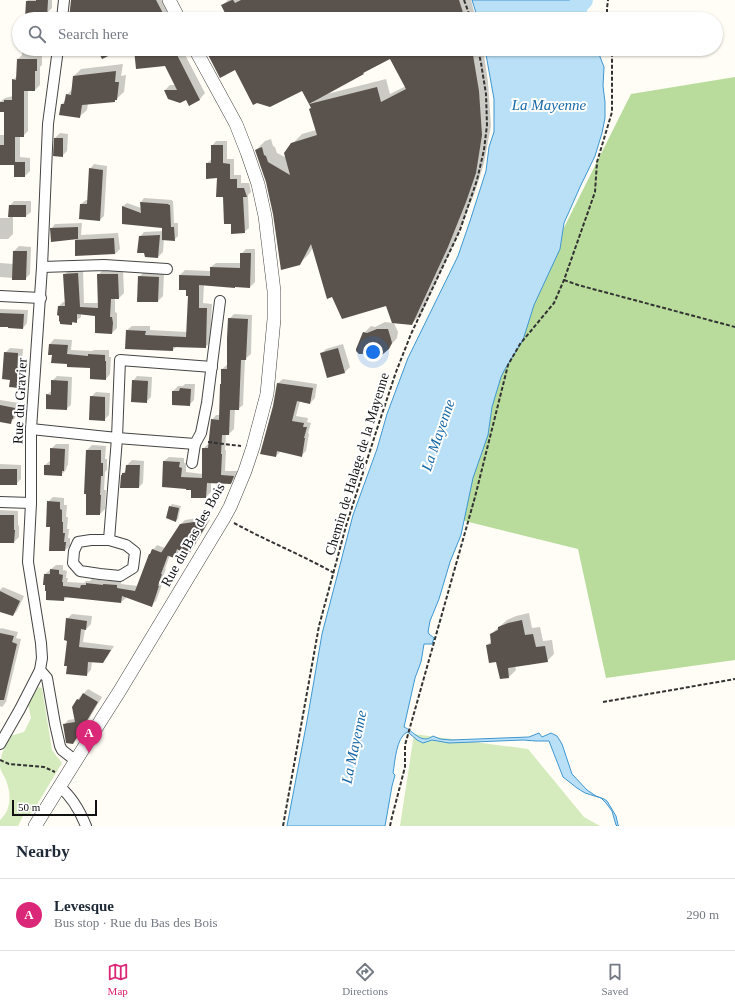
<!DOCTYPE html>
<html lang="en">
<head>
<meta charset="utf-8">
<style>
	:root { --surface:#fff; --page:#f2f2f3; --text:#1f2937; --muted:#747a83; --line:#e0e1e3; --accent:#db2777 }
	body { margin:0; font-family:"Times New Roman",serif; background:var(--page); color:var(--text) }
	.scale { position:absolute; left:12px; bottom:10px; width:85px; box-sizing:border-box; padding-left:4px; border:2px solid #111; border-top:0; font-size:11px; line-height:14px; white-space:nowrap; color:#111; -webkit-text-stroke:3px #fff; paint-order:stroke }
	.you { position:absolute; left:373px; top:352px; width:14px; height:14px; margin:-10px; border:3px solid #fff; border-radius:50%; background:#1a73e8; box-shadow:0 0 0 6px #1a73e833 }
	.badge { display:grid; place-items:center; width:26px; height:26px; border-radius:50%; background:var(--accent); color:#fff; font-size:13px; font-weight:700 }
	.pin { position:absolute; translate:-50% -33px; filter:drop-shadow(0 1px 2px #0008) }
	.pin::after { content:''; position:absolute; top:21px; width:14px; height:12px; background:inherit; clip-path:polygon(0 0,100% 0,50% 100%) }
	.list { margin:0; padding:0; list-style:none }
	h2 { display:flex; justify-content:space-between; align-items:center; height:52px; margin:0; padding:0 16px; font-size:17px }
	h2 small { font-size:13px; font-weight:400; color:var(--muted) }
	.list li { display:grid; grid-template-columns:26px 1fr auto; gap:12px; align-items:center; box-sizing:border-box; height:72px; padding:0 16px; border-top:1px solid var(--line) }
	.list b { display:block; font-size:15px; white-space:nowrap }
	.list p { margin:0; font-size:13px; white-space:nowrap; color:var(--muted) }
	.list em { font-size:13px; font-style:normal; color:var(--muted) }
	.icon { flex:none; width:22px; height:22px; fill:none; stroke:currentColor; stroke-width:2; stroke-linecap:round; stroke-linejoin:round }
	.map { position:relative; flex:none; width:735px; height:826px; overflow:hidden }
	.search { position:absolute; background:var(--surface); box-shadow:0 1px 3px #0004; left:12px; right:12px; top:12px; height:44px; display:flex; align-items:center; gap:10px; box-sizing:border-box; padding:0 14px; border-radius:22px; color:var(--muted); font-size:15px }
	.sheet { height:124px; background:var(--surface) }
	nav { display:flex; justify-content:space-around; align-items:center; box-sizing:border-box; height:56px; border-top:1px solid var(--line); background:var(--surface); font-size:11px; color:var(--muted) }
	nav a { display:grid; justify-items:center; gap:2px }
	nav .on { color:var(--accent) }
	.map>svg:first-child { display:block }
	.green { fill:#d5ebbd }
	.forest { fill:#b9dc9c }
	.water { fill:#b9e0f7; stroke:#3f96cf }
	.shadow { fill:#0003; fill-rule:evenodd }
	.lines { fill:none; stroke-linecap:round; stroke-linejoin:round }
	.river { stroke:#b9e0f7; stroke-width:20 }
	.building { fill:#5a524d }
	.minor-casing { stroke:#444; stroke-width:12 }
	.tertiary-casing { stroke:#444; stroke-width:14 }
	.path { stroke:#333; stroke-width:2; stroke-dasharray:4 2; stroke-linecap:butt }
	.minor { stroke:#fff; stroke-width:10 }
	.tertiary { stroke:#fff; stroke-width:13 }
	.labels { text-anchor:middle; dominant-baseline:central; stroke-width:4; stroke-linejoin:round; paint-order:stroke }
	.street-label { font-size:14px; fill:#111; stroke:#fff }
	.water-label { font-size:15px; font-style:italic; fill:#1768a6; stroke:#fff }
</style>
</head>
<body>
<div class="map">
<svg width="735" height="826" viewBox="0 0 735 826">
	<rect width="100%" height="100%" fill="#fffdf5"/>
	<!-- green -->
	<g class="green">
		<path d="M39 687 42 688 52 750 62 763 32 813 23 816 18 826H0V820C12 809 11 794 6 780 4 775 0 771 0 766 0 755 6 745 10 736L24 732 31 718 28 704 37 689Z"/>
		<path d="M414 734 528 749 584 817 600 826H400Z"/>
	</g>
	<!-- forest -->
	<path class="forest" d="M735 77V660L606 678 578 549 453 518 499 357 631 94Z"/>
	<!-- water -->
	<g class="water">
		<path d="M472 0H577L585 19H478Z"/>
		<path d="M485 49H597L604 67 603 86 605 102V118L602 133 595 156 580 187 564 223 560 249 534 305 523 340 505 369 501 377 492 407 488 435 473 478 461 535 450 562 439 599 430 621 428 632 429 634 434 638 432 644H424L421 662 415 678 404 727C414 731 421 745 433 736L440 739 451 740 529 737 539 733 542 737 551 733 557 736 562 744 572 774 587 790 596 796 604 799 607 801 616 816 618 825 619 826H617L616 825 612 811 606 803 601 798 585 793 577 788 563 777 549 741H536L523 740 449 743 432 740 423 743 417 740 409 733 407 732C396 738 395 762 393 773L395 775 392 786 385 826H287L307 721 322 634 353 515 377 449 387 414 408 358 458 256 470 221 486 171 489 147 494 132V99Z"/>
	</g>
	<!-- shadow -->
	<g class="shadow">
		<path d="M28 0H52V8L48 12V19H26L27 1Z"/>
		<path d="M72 0H164L174 19H132V14L124 15V19H69Z"/>
		<path d="M228 0H471L476 19H229L222 6Z"/>
		<path d="M22 49H42V65L40 67V85L35 90H28V131L23 136H20V157L30 158V171L25 176 15 164H0V135H5V113L0 102 5 98 13 96V80L17 76 18 59 22 55Z"/>
		<path d="M135 49H182L205 93 200 99 189 104 186 98 165 90 170 85H176L165 65Z"/>
		<path d="M206 49H483L488 82 491 126 484 163 475 192 457 237 421 315 411 324 394 323 398 332 397 338 386 351 364 333 371 326 375 327 385 322 393 323 387 304 313 247 309 254 299 264 274 214 267 182 256 150 265 141 271 139 273 146 275 147 277 153 287 158 292 144 302 134 316 130 310 109 312 107 310 105 316 99 302 89 235 68ZM390 58 406 86 390 94 386 79 327 94Z"/>
		<path d="M123 64 121 76 126 75 124 92 114 101 88 104 87 110 79 117 62 104 66 100 67 95 73 88 74 76 81 69Z"/>
		<path d="M60 133 68 134 67 151 62 156 54 155 55 138Z"/>
		<path d="M216 141H227V159H234V175H241V183H249L251 192 248 195 249 228 244 232 232 223 218 177 207 163 212 159V146Z"/>
		<path d="M94 164 107 166 104 216 100 220 81 204 86 200H88L90 169Z"/>
		<path d="M144 198 172 200V201H173L174 223H178V236L174 240 164 239 163 252 158 257 140 237 144 232 163 231V227L123 223V206L127 203 141 208V202Z"/>
		<path d="M14 201H31V212L26 216H13V234L8 239H0V218H9L10 206Z"/>
		<path d="M82 223 81 235 118 233 120 249 115 254 76 240 78 238 51 229 55 224Z"/>
		<path d="M19 246 31 247 30 274 25 279 0 277V263L14 264V251Z"/>
		<path d="M246 249H255V282L250 287 236 286 235 287 204 285 203 303 212 304 210 343 205 347H176L173 350 127 330 132 326H150V330L187 332 189 295 180 275 185 270 211 271V267L216 263H241V254Z"/>
		<path d="M83 269 84 303H99L98 275 103 270 123 269 124 293 119 298H115V312L117 313V328L112 333 96 316 81 314V317L76 321H74L72 324 61 323 59 306 63 302H65L64 275 69 270Z"/>
		<path d="M144 272 164 273 163 296 158 301 139 277Z"/>
		<path d="M0 309 28 310 27 323 23 328 0 326Z"/>
		<path d="M234 314 252 315 251 354 245 359 243 405 238 409H235L234 429 229 434H226L225 450H226L225 471H238L235 478 231 483 211 482V492L206 497 192 489 164 461 169 457 184 458V463H186V472L203 474V449L208 444H210L212 420 216 415H220L221 384 222 383V369L228 364 229 319Z"/>
		<path d="M54 339 72 340 71 350 92 351 94 350H109V357H111L110 374 106 379 91 367 68 363 53 354 50 344Z"/>
		<path d="M343 344 350 367 345 372 328 377 321 354 326 349Z"/>
		<path d="M10 348 23 349 21 373H25L24 382 19 387 11 379 5 353Z"/>
		<path d="M57 376 72 377 71 405 66 409 47 395 52 390V381Z"/>
		<path d="M137 376 152 377 151 397 146 402 133 381Z"/>
		<path d="M283 379 317 384 315 398 310 403 300 401 296 416 308 418 307 422 311 423 308 433 309 434 306 451 302 455 280 452 276 456 274 406 278 383Z"/>
		<path d="M185 384H195L194 400 189 405 173 391 178 386H183Z"/>
		<path d="M96 392 110 393 109 415 104 420 91 397Z"/>
		<path d="M0 400 19 403 18 413 16 415 15 418 10 423 0 421Z"/>
		<path d="M56 444H69L68 465 67 466 66 470 61 475 45 465 51 460V449Z"/>
		<path d="M92 445 106 446 105 459H107V470L105 472 104 490H106L105 509 100 514 87 450Z"/>
		<path d="M132 460 144 461 143 483 139 487 123 473 127 470V465Z"/>
		<path d="M0 464 21 465V479L16 484H0Z"/>
		<path d="M53 497 64 498V505H67L66 517H68L67 529H69L68 538H70V546L65 550 51 526 48 502Z"/>
		<path d="M172 504 181 506 178 519 175 521 170 507Z"/>
		<path d="M0 510 18 511V525L19 526V537L14 542H0Z"/>
		<path d="M205 517 210 520 192 550 188 554 179 549 178 553 174 557 170 555 165 569H166L161 581 163 582 156 601 151 605 126 596V598L121 602 67 597 64 600 45 574 56 565H63V570L67 571 66 578H68L67 582 84 583 86 581H90L92 579 107 581 109 579 121 581V584L138 586 153 550 157 545 165 548 180 525 185 520Z"/>
		<path d="M3 587 24 596 17 611 13 615 0 610V590Z"/>
		<path d="M529 613 532 628 540 627 543 641 552 640 554 654 547 661 515 666 516 670 509 677 496 661 487 645 492 641 491 634 507 620 516 616Z"/>
		<path d="M72 614 92 616 91 624 86 629H85L83 642 114 646 107 657 102 662 92 661 91 670 86 675 69 640 67 619Z"/>
		<path d="M1 628 18 632 16 638 21 639 6 702 2 707 0 706V629Z"/>
		<path d="M88 689 102 697 77 739 72 743 64 725 68 720 75 719 73 707 78 699Z"/>
	</g>
	<g class="lines">
		<!-- river -->
		<path class="river" d="M573 19 579 4 583 0"/>
	</g>
	<!-- building -->
	<g class="building">
		<path d="M36 0H48L47 19H25L26 1H36Z"/>
		<path d="M71 0H156L166 19H142L139 13 135 15 119 16V19H69Z"/>
		<path d="M232 0H233L235 3 241 0H459L465 19H228L221 5Z"/>
		<path d="M97 49H123L102 59Z"/>
		<path d="M134 49H174L200 100 189 106 186 100 180 103 168 99 164 90H177L165 66 136 69Z"/>
		<path d="M205 49H472L479 91 482 135 476 173 466 202 448 247 412 325 392 323 386 306 342 319 332 297 327 299 311 244 300 265 281 270 273 214 266 182 255 150 262 147 264 155 266 156 268 162 290 175 284 153 291 143 317 135 309 109 311 108 309 104 377 87 381 102 406 89 390 59 363 73 364 74 309 104 302 91 270 107 257 103 253 105 235 70 220 78Z"/>
		<path d="M17 59H37V71H35V91H24V137H15V162H25V177H14V165H0V145H4V112H0V102H4V100H12V79L16 80Z"/>
		<path d="M116 71 115 82H119L117 100H115V102L82 105 80 118 59 115 61 104H64L66 94 71 95 73 76Z"/>
		<path d="M54 138H63V157L53 156Z"/>
		<path d="M211 145H223V163L230 164V179H237V188H244L247 197H243L245 233 231 234V224H224L223 197H216L217 178 206 179V163H211Z"/>
		<path d="M89 168 103 170 100 221 79 219 80 204H87Z"/>
		<path d="M140 202 168 204 169 205H170L171 227H174L175 241 162 240V228L122 224V206L141 213Z"/>
		<path d="M9 205H26V217H8Z"/>
		<path d="M78 227V239L51 242 50 228Z"/>
		<path d="M160 235 158 258 145 257 144 253H137L139 236Z"/>
		<path d="M114 238 115 254 75 256V240Z"/>
		<path d="M13 251H27L26 280H12Z"/>
		<path d="M240 253H251L250 288 235 287V288L199 285V308H207L206 348 173 347V351L125 349 126 330 146 331 145 335 186 337 188 296H186V290H179V275L210 276V267L240 268Z"/>
		<path d="M78 273 80 307 98 308 97 274H118L119 299H111L110 317H112L113 323 112 334 95 333V316L77 314V323L72 322V325L60 324V322L59 321V316L57 315 58 306H65L63 274Z"/>
		<path d="M138 276 159 277 158 302H137Z"/>
		<path d="M0 313 24 314 23 329 8 328V327H0Z"/>
		<path d="M228 318 248 319 246 360H241L239 410H230L229 435H222L221 454H222L221 475 234 476 231 484 207 483 206 498H191V490H186V489L162 487 163 461 180 462 179 467 182 468 181 477 202 478V448H208L211 419 219 420 220 384H221V369H227V338Z"/>
		<path d="M377 329H388L391 339 392 343 389 349 383 354 380 355H376L369 352 362 354H359L356 351V349L363 332 367 333Z"/>
		<path d="M49 344 68 345 67 354 88 356V354L105 355V361H106V380L90 379V368L67 367V364L51 363 52 355H48Z"/>
		<path d="M338 348 345 373 327 378 320 353Z"/>
		<path d="M4 352 18 353 17 377H21L20 388 9 387 10 380 2 379Z"/>
		<path d="M51 380 68 381 67 410 46 409V394L51 395Z"/>
		<path d="M132 380 148 381 147 403 131 402Z"/>
		<path d="M277 383 313 388 310 404 297 401 292 421 304 423 303 427H307L304 438H305L302 457 277 451 276 457 260 454 273 406Z"/>
		<path d="M180 388 191 389 190 406 172 405V391H179Z"/>
		<path d="M90 396 105 397V421L89 420Z"/>
		<path d="M0 405 15 408 13 419H12L11 424 0 422Z"/>
		<path d="M50 448 65 449 64 471H62V476L44 475V465H50Z"/>
		<path d="M86 450H101V463H103V476H101L100 495H101L100 515H86V494H84Z"/>
		<path d="M126 465H140L139 488H120L121 475H122V473H125Z"/>
		<rect x="0" y="469" width="17" height="16"/>
		<path d="M47 501 60 502V509L62 510V522H63V533H65L64 542H66L65 551H49L50 527H46Z"/>
		<path d="M169 506 179 508 176 522 166 518Z"/>
		<path d="M0 515H14V530H15L14 543H0Z"/>
		<path d="M201 521 207 524 188 556 177 549 174 558 161 553 180 524Z"/>
		<path d="M152 549 168 555 161 574H162L158 586H159L152 607 122 596 121 603 64 597V601L46 600V591H45V585H43L44 574H50V569L59 570V574L63 575 62 582H63V586L80 588 81 585H86V583L103 585V584L117 585V588L135 591 149 554H150Z"/>
		<path d="M0 591 20 601 13 616 0 612Z"/>
		<path d="M66 618 87 621 86 630 81 629 79 647 111 650 103 663 88 662 87 676 66 674 67 666H64L67 641 64 640Z"/>
		<path d="M522 620 525 635 533 634 536 647 545 646 548 662 508 668 509 678 500 679 496 662 489 663 486 645 491 644 490 634 498 630V627L508 623Z"/>
		<path d="M0 633 14 636 12 642 17 644 4 700H0Z"/>
		<path d="M83 693 98 702 73 744 66 743 63 724 75 722 72 707 77 699 79 700Z"/>
	</g>
	<g class="lines">
		<defs>
			<g id="minor">
				<path d="M62 19 64 0"/>
				<path d="M42 267 104 265 167 269"/>
				<path d="M0 296 41 298"/>
				<path d="M31 429 117 438 120 360 212 367"/>
				<path d="M192 463 195 444"/>
				<path d="M0 502 31 503"/>
				<path d="M109 540 126 545 135 552 133 568 120 576 100 574 80 571 73 563 74 551 78 542 91 540H109L117 438 195 444 201 433 207 403 220 301"/>
				<path d="M40 670 47 678 55 724 60 746 62 750 76 761"/>
				<path d="M0 744 20 709 40 670 42 658 41 643 28 562 31 503V429L42 267 48 124 58 49"/>
				<path d="M60 787C72 797 80 811 86 826"/>
			</g>
			<g id="tertiary">
				<path d="M169 0 179 19"/>
				<path d="M35 826 103 717 119 692 224 518 230 507 245 471 253 447 267 394 274 319V291L265 216 258 184 247 152 236 124 195 49"/>
			</g>
		</defs>
		<!-- minor casing -->
		<use href="#minor" class="minor-casing"/>
		<!-- tertiary casing -->
		<use href="#tertiary" class="tertiary-casing"/>
		<!-- path -->
		<g class="path">
			<path d="M464 0 471 19"/>
			<path d="M607 19V8L608 0"/>
			<path d="M564 280 578 285 735 327"/>
			<path d="M208 442 241 446"/>
			<path d="M234 523C267 541 302 555 334 573"/>
			<path d="M603 702 735 679"/>
			<path d="M0 760 9 764 44 767 55 772"/>
			<path d="M283 826 319 626 346 526 377 429 396 372 411 334 460 230 477 180 484 150 487 125 486 94 481 63 478 49"/>
			<path d="M390 826 392 817 405 767V745L475 497 508 365 520 344 554 303 564 280 595 192 597 162 612 112V55L610 49"/>
		</g>
		<!-- minor -->
		<use href="#minor" class="minor"/>
		<!-- tertiary -->
		<use href="#tertiary" class="tertiary"/>
	</g>
	<g class="labels">
		<!-- street labels -->
		<g class="street-label">
			<text transform="translate(20 401) rotate(-87)">Rue du Gravier</text>
			<text transform="translate(357 464) rotate(-73)">Chemin de Halage de la Mayenne</text>
			<text transform="translate(193 535) rotate(-61)">Rue du Bas des Bois</text>
		</g>
		<!-- water labels -->
		<g class="water-label">
			<text x="549" y="105">La Mayenne</text>
			<text transform="translate(438 435) rotate(-71)">La Mayenne</text>
			<text transform="translate(354 747) rotate(-78)">La Mayenne</text>
		</g>
	</g>
</svg>
<div class="scale">50 m</div>
<div class="you"></div>
<div class="pin badge" style="left:89px;top:753px">A</div>
<div class="search"><svg class="icon" aria-label="search" viewBox="0 0 24 24"><circle cx="10" cy="10" r="6"/><path d="M15 15l6 6"/></svg>Search here</div>
</div>
<section class="sheet">
<h2>Nearby<small></small></h2>
<ul class="list">
<li><span class="badge">A</span><div><b>Levesque</b><p>Bus stop · Rue du Bas des Bois</p></div><em>290 m</em></li>
</ul>
</section>
<nav>
<a class="on"><svg class="icon" aria-label="map" viewBox="0 0 24 24"><path d="M3 6l6-2 6 2 6-2v14l-6 2-6-2-6 2zM9 4v14M15 6v14"/></svg>Map</a>
<a><svg class="icon" aria-label="directions" viewBox="0 0 24 24"><path d="M12 3l9 9-9 9-9-9zM9 14v-3h6M13 9l2 2-2 2"/></svg>Directions</a>
<a><svg class="icon" aria-label="saved" viewBox="0 0 24 24"><path d="M7 4h10v16l-5-4-5 4z"/></svg>Saved</a>
</nav>
</body>
</html>
